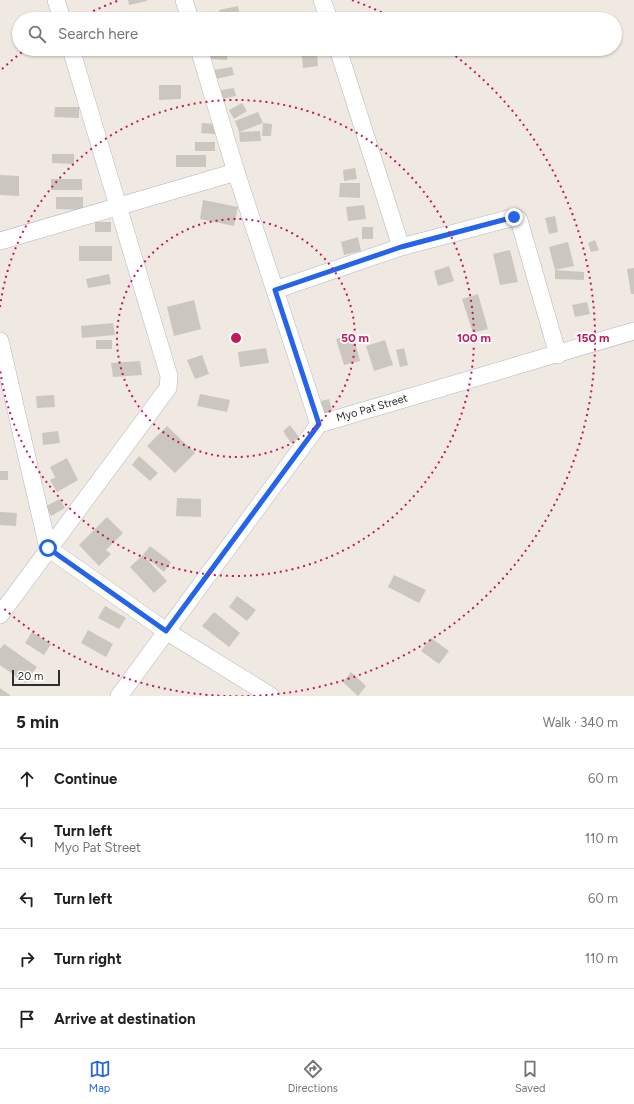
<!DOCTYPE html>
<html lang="en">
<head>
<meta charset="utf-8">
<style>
	:root { --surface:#fff; --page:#f2f2f2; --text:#202124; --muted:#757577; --line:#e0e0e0; --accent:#2563eb }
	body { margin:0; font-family:Figtree,sans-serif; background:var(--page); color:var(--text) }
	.scale { position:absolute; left:12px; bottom:10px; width:48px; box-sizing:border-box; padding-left:4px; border:2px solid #2e2e2e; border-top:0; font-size:11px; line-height:14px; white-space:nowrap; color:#2e2e2e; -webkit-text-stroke:3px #fff; paint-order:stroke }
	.stop { position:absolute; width:12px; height:12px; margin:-9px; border:3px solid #2563eb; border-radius:50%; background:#fff }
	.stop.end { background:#2563eb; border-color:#fff; box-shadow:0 1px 4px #0008 }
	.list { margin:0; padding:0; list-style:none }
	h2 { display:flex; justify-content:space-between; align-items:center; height:52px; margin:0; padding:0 16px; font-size:17px }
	h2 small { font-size:13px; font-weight:400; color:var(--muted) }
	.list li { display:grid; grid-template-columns:26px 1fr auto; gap:12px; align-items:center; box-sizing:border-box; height:60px; padding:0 16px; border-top:1px solid var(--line) }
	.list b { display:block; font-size:15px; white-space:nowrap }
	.list p { margin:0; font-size:13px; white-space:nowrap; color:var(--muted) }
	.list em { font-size:13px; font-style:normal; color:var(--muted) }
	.icon { flex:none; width:22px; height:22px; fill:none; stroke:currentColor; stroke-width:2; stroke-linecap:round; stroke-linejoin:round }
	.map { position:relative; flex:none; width:634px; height:696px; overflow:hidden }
	.search { position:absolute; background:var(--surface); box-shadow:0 1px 3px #0004; left:12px; right:12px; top:12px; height:44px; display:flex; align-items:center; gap:10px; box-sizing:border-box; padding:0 14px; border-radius:22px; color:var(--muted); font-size:15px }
	.sheet { height:352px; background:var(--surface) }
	nav { display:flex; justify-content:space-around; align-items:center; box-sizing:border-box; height:56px; border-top:1px solid var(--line); background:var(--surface); font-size:11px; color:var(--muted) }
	nav a { display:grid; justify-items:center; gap:2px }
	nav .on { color:var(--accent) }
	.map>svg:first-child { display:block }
	.building { fill:#cbc7bf }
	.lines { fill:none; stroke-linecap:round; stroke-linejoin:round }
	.street-casing { stroke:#b4b7c1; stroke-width:18 }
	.street { stroke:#fff; stroke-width:17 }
	.route { stroke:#2563eb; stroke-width:5 }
	.ring { fill:none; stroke:#c2185b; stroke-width:2; stroke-dasharray:2 4 }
	.labels { text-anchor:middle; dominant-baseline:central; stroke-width:3.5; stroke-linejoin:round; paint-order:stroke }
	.street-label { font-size:11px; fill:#2e2e2e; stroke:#fff }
	.centre { fill:#c2185b; stroke:#fff; stroke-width:2 }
	.ring-label { font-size:12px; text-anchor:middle; font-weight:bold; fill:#c2185b; stroke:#fff; stroke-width:3.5; stroke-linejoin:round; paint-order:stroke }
</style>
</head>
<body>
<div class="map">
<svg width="634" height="696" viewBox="0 0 634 696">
	<rect width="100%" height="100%" fill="#efe9e1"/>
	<!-- building -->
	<g class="building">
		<path d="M128 0H147V1L129 5Z"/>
		<path d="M238 6 240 18 221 19 219 10Z"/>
		<path d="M210 49 228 50 227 60 209 59Z"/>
		<path d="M317 49 318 66 303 68 301 50Z"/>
		<path d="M232 67 234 75 216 79 214 70Z"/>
		<path d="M159 85H181V99L159 100Z"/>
		<path d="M234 88 236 96 222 99 221 90Z"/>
		<path d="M242 103 247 111 234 119 229 110Z"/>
		<path d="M55 107H79V118L54 117Z"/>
		<path d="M258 112 263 123 272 124 271 136H262L263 123 239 132 235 121Z"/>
		<path d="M202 123 216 124 215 134 201 133Z"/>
		<path d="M260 131 261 141 240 142 239 132Z"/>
		<rect x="195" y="142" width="20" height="9"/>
		<path d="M52 154H74V164L52 163Z"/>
		<rect x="176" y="155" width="30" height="12"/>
		<path d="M355 168 357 179 344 181 343 170Z"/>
		<path d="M0 175 19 176V196L0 195Z"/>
		<rect x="51" y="179" width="31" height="11"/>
		<path d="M340 183H360V198L339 197Z"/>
		<path d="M56 197H83V210L56 209Z"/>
		<path d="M203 200 238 207 234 226 200 219Z"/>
		<path d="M364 205 366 219 348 221 346 207Z"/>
		<path d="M555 216 558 232 549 234 545 218Z"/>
		<rect x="95" y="222" width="16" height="10"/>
		<rect x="362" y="227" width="11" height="12"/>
		<path d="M358 237 361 251 344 255 341 242Z"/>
		<path d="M595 240 599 250 591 252 588 243Z"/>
		<path d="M568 242 574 266 555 270 549 247Z"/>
		<rect x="79" y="246" width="33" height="15"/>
		<path d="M510 250 518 282 500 285 493 254Z"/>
		<path d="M449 266 454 281 438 286 434 271Z"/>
		<path d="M634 268V294H631L627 269Z"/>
		<path d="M555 270 584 272V280L555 279Z"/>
		<path d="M109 274 111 284 88 288 86 279Z"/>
		<path d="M478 294 488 329 473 333 462 299Z"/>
		<path d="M194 300 201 329 174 336 167 307Z"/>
		<path d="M587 302 590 314 575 317 572 305Z"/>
		<path d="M113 323 115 335 82 338 81 326Z"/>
		<path d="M353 334 360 361 344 365 336 339Z"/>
		<rect x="96" y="340" width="16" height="9"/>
		<path d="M385 340 393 365 374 371 366 346Z"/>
		<path d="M266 348 269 363 240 367 238 352Z"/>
		<path d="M404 348 408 365 400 367 396 350Z"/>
		<path d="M202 355 209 374 195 379 187 360Z"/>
		<path d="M140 361 142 375 113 377 111 363Z"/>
		<path d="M200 394 230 400 227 412 197 406Z"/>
		<path d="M54 395 55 407 37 408 36 396Z"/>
		<path d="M329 399 334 418 323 421 318 402Z"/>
		<path d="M290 425 299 437 291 443 283 431Z"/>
		<path d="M167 426 195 453 175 473 147 446Z"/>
		<path d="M58 431 60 443 43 445 42 433Z"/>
		<path d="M139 456 158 473 150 481 132 465Z"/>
		<path d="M67 458 78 480 57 492 50 480 61 474 55 477 50 467Z"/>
		<rect x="0" y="471" width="8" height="9"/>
		<path d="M177 498 201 499V517L176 516Z"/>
		<path d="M60 499 65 508 51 516 46 506Z"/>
		<path d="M0 512 17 513 16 526 0 525Z"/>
		<path d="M107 517 123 533 106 550 111 554 99 566 79 545Z"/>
		<path d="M150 546 171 562 164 572 143 555Z"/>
		<path d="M143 555 167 581 154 593 130 567Z"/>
		<path d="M394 575 426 590 419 603 388 587Z"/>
		<path d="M237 596 256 610 247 621 229 607Z"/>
		<path d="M105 606 126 618 119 629 98 618Z"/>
		<path d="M214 612 240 633 229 647 202 626Z"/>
		<path d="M88 630 113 644 106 657 81 643Z"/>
		<path d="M32 632 51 644 44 655 25 643Z"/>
		<path d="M431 638 449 651 439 664 421 651Z"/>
		<path d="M4 644 37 667 25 683 0 665V649Z"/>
		<path d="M351 672 366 686 358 696 343 682Z"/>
		<path d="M0 688 11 696H0Z"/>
	</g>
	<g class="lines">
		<defs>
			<g id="street">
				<path d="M56 0 62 19"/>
				<path d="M184 0 190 19"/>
				<path d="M322 0 329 19"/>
				<path d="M199 49 236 172 319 424"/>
				<path d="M338 49 401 247"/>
				<path d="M0 241 236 172"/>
				<path d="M275 290 401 247 515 217 519 220 558 355"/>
				<path d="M0 341 48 548 166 631 271 696"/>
				<path d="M0 615 168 388 169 376 71 49"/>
				<path d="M119 696 319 424 634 331"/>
			</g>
		</defs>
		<!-- street casing -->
		<use href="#street" class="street-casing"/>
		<!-- street -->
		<use href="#street" class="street"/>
	</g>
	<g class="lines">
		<!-- route -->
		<path class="route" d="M48 548 166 631 319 424 275 290 401 247 514 217"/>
	</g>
	<!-- distance rings -->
	<g class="ring">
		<circle cx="236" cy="338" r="119"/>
		<path d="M0 307A238 238 0 1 1 0 369"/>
		<path d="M2 69A357 357 0 0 1 26 49M77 19A357 357 0 0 1 120 0M352 0A357 357 0 0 1 395 19M446 49A357 357 0 1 1 2 607"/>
	</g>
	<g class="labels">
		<!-- street labels -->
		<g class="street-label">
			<text transform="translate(372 408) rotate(-16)">Myo Pat Street</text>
		</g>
	</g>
	<circle cx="236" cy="338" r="6" class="centre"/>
	<g class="ring-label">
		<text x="355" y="342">50 m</text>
		<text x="474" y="342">100 m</text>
		<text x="593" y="342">150 m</text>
	</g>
</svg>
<div class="scale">20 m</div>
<div class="stop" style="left:48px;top:548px"></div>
<div class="stop end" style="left:514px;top:217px"></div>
<div class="search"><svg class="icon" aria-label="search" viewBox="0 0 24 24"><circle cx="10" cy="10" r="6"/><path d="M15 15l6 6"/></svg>Search here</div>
</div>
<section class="sheet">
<h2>5 min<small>Walk · 340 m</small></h2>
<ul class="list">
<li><svg class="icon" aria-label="ahead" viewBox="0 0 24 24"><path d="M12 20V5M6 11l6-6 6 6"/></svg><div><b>Continue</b></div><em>60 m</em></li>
<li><svg class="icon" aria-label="left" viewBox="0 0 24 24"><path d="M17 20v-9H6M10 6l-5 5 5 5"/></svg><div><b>Turn left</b><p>Myo Pat Street</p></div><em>110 m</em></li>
<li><svg class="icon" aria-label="left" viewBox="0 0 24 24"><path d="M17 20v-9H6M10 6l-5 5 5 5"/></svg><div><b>Turn left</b></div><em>60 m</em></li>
<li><svg class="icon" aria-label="right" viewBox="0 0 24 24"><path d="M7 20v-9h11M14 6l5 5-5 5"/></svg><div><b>Turn right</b></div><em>110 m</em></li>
<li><svg class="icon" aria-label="arrive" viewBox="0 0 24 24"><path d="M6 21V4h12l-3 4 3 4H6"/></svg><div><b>Arrive at destination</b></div></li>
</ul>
</section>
<nav>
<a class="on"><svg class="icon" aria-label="map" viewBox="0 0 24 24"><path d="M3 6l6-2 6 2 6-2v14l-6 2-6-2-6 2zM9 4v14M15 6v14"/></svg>Map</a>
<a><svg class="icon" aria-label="directions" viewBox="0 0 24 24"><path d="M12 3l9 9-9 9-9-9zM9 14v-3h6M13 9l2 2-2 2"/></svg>Directions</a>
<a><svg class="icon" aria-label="saved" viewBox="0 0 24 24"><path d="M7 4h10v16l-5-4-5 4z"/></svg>Saved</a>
</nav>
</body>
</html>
